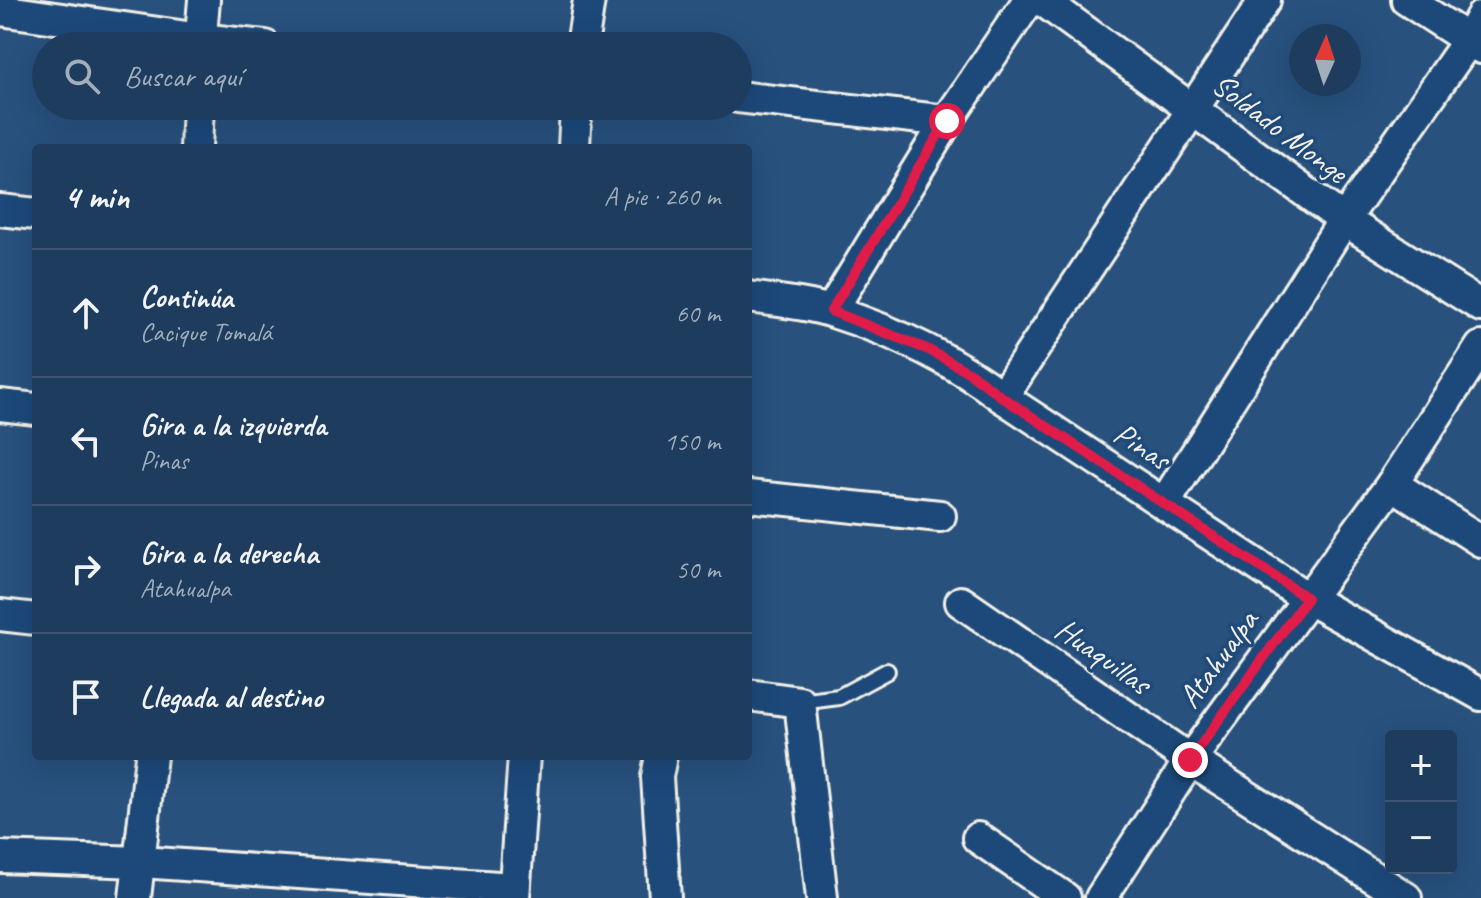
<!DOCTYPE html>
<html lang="es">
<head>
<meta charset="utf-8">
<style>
	:root { --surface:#1e3d5e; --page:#2b4867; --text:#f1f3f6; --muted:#a1aebc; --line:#3c5673 }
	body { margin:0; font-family:Caveat,sans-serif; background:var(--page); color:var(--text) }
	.controls { position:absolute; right:24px; bottom:24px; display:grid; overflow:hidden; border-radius:8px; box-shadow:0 8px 32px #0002 }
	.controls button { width:72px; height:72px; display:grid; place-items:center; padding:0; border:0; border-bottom:2px solid var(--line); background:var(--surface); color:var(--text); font:40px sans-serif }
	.compass { position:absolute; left:1289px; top:24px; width:72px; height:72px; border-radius:50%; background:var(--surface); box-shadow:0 8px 32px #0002; rotate:3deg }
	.stop { position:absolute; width:24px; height:24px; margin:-18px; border:6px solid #e11d48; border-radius:50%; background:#fff }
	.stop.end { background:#e11d48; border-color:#fff; box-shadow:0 2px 8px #0008 }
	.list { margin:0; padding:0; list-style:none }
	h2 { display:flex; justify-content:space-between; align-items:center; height:104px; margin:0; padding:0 32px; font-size:34px }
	h2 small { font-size:26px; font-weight:400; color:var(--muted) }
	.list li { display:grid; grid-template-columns:52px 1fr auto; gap:24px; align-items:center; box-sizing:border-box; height:128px; padding:0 32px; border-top:2px solid var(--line) }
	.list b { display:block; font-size:30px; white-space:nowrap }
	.list p { margin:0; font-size:26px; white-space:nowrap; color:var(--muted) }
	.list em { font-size:26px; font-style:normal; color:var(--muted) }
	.icon { flex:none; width:44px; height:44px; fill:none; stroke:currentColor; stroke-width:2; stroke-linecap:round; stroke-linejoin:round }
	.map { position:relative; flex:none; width:1481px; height:898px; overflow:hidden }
	.search { position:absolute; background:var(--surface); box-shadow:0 8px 32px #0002; left:32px; top:32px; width:720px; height:88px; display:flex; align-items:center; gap:20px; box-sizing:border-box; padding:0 28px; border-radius:44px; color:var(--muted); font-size:30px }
	.panel { position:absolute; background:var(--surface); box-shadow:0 8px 32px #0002; left:32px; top:144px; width:720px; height:616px; border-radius:8px }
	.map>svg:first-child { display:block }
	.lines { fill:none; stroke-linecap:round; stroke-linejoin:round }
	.lane-casing { stroke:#f4f1e8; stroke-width:20 }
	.street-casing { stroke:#f4f1e8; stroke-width:36 }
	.lane { stroke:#1f4a7a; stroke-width:14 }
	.street { stroke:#1f4a7a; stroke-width:30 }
	.route { stroke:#e11d48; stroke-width:10 }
	.labels { text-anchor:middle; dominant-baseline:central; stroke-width:7; stroke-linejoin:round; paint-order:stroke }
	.street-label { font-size:32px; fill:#f4f1e8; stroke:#1f4a7a }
</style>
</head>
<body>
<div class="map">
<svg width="1481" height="898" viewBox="0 0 1481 898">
	<rect width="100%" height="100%" fill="#28517e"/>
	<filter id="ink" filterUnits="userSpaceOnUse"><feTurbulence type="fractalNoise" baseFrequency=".0125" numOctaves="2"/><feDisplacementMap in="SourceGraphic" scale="16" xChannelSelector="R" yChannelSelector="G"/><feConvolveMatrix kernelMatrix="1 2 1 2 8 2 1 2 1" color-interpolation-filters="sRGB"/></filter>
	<g filter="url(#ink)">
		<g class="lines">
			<defs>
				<path id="lane" d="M800 702 839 697 887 671"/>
				<g id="street">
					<path d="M1042 0 1344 220 1481 306"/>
					<path d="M1407 0 1481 48"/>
					<path d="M0 10 200 39 265 46"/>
					<path d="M200 46 204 0"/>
					<path d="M582 46 589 0"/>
					<path d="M738 97 947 121"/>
					<path d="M196 148 198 106"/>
					<path d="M574 148 576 106"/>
					<path d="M0 210 36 214"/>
					<path d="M748 297C776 301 806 303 833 312 893 331 951 358 1002 397L1307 598 1481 695"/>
					<path d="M831 311 947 121 1029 0"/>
					<path d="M1002 397 1265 0"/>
					<path d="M0 405 36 409"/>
					<path d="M1392 484 1481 541"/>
					<path d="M748 496 940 516"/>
					<path d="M1164 504 1344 220 1468 41 1481 17"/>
					<path d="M961 602 1190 760 1406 898"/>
					<path d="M0 615 36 619"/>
					<path d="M748 695 800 702 822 898"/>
					<path d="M661 756 657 777 665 898"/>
					<path d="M978 838 1065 898"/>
					<path d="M0 857 141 862 513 888"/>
					<path d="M135 898 151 756"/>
					<path d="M514 898 524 756"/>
					<path d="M1101 898 1190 760 1392 484 1481 347"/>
				</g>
			</defs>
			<!-- lane casing -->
			<use href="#lane" class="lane-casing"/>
			<!-- street casing -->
			<use href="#street" class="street-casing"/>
			<!-- lane -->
			<use href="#lane" class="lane"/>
			<!-- street -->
			<use href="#street" class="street"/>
		</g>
	</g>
	<g class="lines" filter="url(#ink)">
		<!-- route -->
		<path class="route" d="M947 121 831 311 929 350 970 373 1002 397 1307 598 1190 760"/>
	</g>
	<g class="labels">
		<!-- street labels -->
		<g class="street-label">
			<text transform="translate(1280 128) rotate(37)">Soldado Monge</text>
			<text transform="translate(1142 446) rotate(33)">Pinas</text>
			<text transform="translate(1103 656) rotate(35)">Huaquillas</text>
			<text transform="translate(1218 659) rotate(-54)">Atahualpa</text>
		</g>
	</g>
</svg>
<div class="controls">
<button>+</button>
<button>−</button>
</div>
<svg class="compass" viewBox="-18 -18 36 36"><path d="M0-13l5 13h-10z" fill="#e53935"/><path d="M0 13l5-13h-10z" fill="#a1aebc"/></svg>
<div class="stop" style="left:947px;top:121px"></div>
<div class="stop end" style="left:1190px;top:760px"></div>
<div class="search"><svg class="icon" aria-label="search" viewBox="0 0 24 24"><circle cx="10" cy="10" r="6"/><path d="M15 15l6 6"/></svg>Buscar aquí</div>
<section class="panel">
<h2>4 min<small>A pie · 260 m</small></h2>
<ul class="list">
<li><svg class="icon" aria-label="ahead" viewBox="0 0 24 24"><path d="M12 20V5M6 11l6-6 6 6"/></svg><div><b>Continúa</b><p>Cacique Tomalá</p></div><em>60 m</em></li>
<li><svg class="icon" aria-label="left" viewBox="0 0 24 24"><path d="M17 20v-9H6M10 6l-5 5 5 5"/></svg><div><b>Gira a la izquierda</b><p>Pinas</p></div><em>150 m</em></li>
<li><svg class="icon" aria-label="right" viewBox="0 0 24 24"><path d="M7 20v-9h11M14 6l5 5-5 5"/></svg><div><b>Gira a la derecha</b><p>Atahualpa</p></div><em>50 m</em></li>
<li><svg class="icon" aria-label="arrive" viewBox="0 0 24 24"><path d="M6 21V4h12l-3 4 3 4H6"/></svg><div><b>Llegada al destino</b></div></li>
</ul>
</section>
</div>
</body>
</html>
